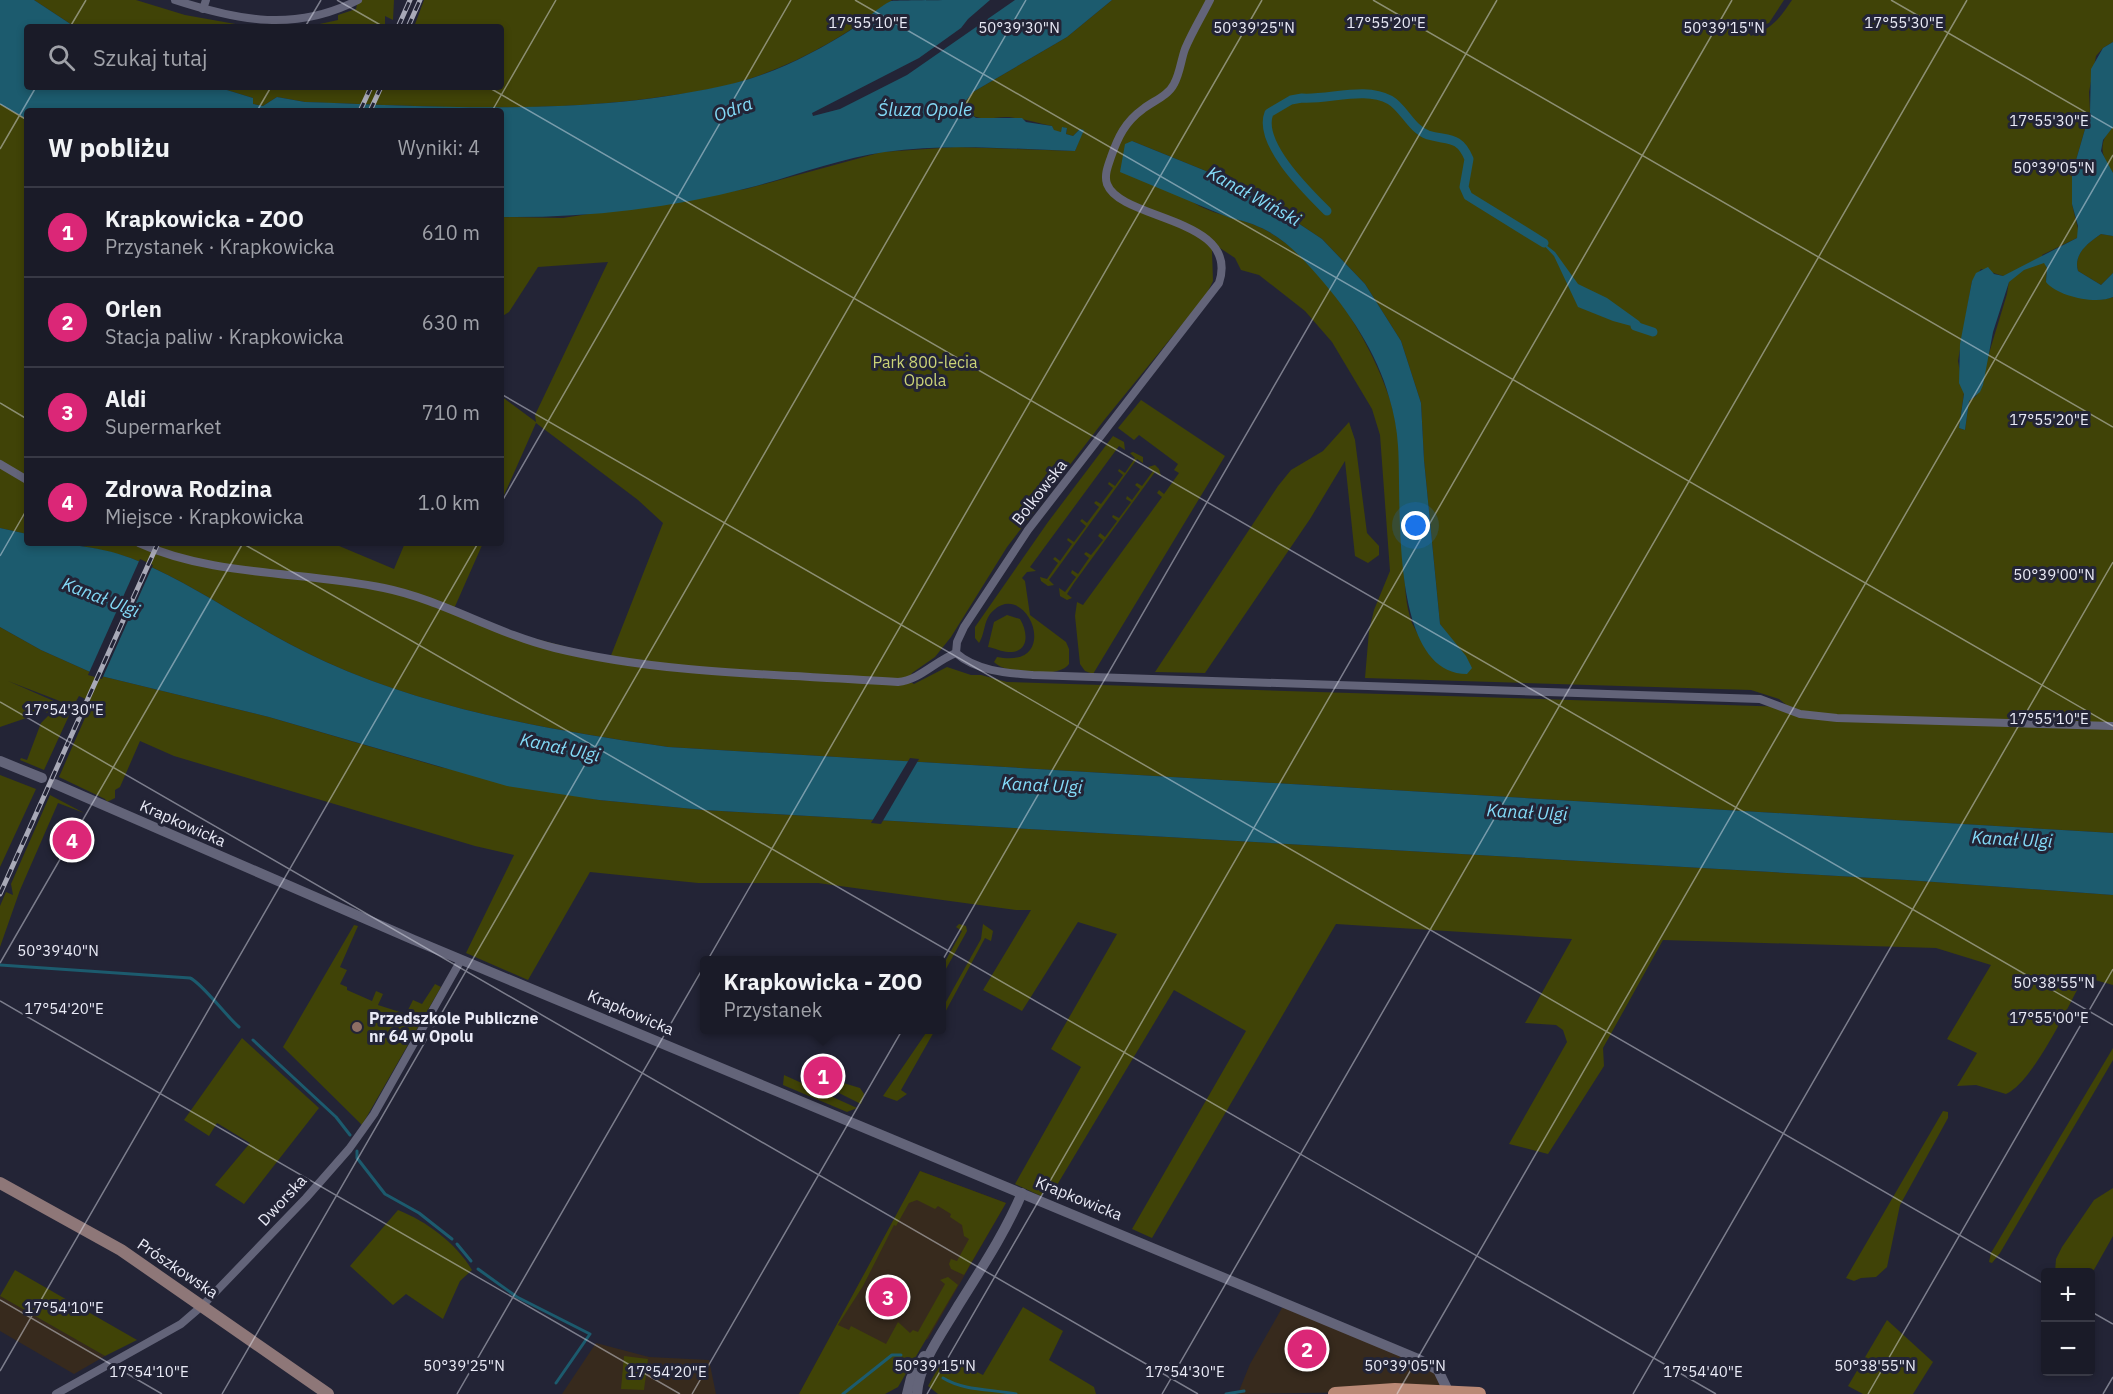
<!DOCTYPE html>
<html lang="pl">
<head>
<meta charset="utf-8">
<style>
	:root { --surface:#1a1b28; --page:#232430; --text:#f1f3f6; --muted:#9fa1a8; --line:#383945; --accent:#db2777 }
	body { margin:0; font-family:"IBM Plex Sans",sans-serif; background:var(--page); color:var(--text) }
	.controls { position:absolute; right:18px; bottom:18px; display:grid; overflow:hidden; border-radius:6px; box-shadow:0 3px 9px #0003 }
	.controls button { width:54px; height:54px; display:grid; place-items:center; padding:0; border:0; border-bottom:2px solid var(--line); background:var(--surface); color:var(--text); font:30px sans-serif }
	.you { position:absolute; left:1416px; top:526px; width:21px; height:21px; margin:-15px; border:4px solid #fff; border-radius:50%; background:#1a73e8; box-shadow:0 0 0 9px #1a73e833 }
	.badge { display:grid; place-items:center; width:39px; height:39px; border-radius:50%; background:var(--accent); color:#fff; font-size:20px; font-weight:700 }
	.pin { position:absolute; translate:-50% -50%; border:3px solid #fff; box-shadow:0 2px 6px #0006 }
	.popup { position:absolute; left:700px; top:956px; width:246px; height:78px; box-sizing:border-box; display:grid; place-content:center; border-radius:6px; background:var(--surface); filter:drop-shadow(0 2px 4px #0005); font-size:20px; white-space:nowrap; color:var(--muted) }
	.popup b { font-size:22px; color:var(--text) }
	.popup::after { content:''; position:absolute; left:50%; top:100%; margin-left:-12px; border:12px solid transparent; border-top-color:var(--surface) }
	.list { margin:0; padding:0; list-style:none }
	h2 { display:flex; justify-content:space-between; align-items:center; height:78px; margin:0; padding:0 24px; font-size:26px }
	h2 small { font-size:20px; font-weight:400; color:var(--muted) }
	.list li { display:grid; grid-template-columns:39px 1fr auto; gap:18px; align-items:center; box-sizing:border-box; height:90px; padding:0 24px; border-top:2px solid var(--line) }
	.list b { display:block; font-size:22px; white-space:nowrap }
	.list p { margin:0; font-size:20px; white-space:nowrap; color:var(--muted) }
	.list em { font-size:20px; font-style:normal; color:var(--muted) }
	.icon { flex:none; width:33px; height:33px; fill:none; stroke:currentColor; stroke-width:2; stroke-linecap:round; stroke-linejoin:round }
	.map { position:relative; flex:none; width:2113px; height:1394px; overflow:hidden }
	.search { position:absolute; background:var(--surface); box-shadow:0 3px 9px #0003; left:24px; top:24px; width:480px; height:66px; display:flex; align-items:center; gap:15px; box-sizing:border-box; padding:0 21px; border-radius:6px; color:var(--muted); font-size:22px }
	.panel { position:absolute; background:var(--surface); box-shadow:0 3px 9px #0003; left:24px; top:108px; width:480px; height:438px; border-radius:6px }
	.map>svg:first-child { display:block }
	.commercial { fill:#372a1d }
	.green { fill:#404307; fill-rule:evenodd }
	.water { fill:#1c5b6e }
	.pier { fill:#232436 }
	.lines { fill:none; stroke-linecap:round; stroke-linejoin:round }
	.stream { stroke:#1c5b6e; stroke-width:3 }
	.canal { stroke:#1c5b6e; stroke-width:9 }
	.minor { stroke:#636479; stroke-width:8 }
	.tertiary { stroke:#636479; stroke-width:10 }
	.secondary { stroke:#8e7778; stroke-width:12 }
	.primary { stroke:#ba8976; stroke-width:14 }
	.rail-casing { stroke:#a8a9b7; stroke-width:5 }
	.rail { stroke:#232436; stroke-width:3; stroke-dasharray:9; stroke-linecap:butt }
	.ticks { fill:none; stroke:#e9eaf6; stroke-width:1.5; stroke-opacity:0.45 }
	.education-dot { fill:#8d6e63; stroke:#232436; stroke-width:2 }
	.labels { text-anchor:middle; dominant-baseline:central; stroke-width:6; stroke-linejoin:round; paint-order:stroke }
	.park-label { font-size:16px; fill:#cbd377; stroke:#232436 }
	.street-label { font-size:16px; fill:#e9eaf6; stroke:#232436 }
	.poi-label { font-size:16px; font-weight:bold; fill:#e9eaf6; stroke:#232436; text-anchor:start }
	.water-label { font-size:18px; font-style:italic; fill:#83daf7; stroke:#232436 }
	.ticks-label { font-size:15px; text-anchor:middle; fill:#e9eaf6; stroke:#232436; stroke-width:6; stroke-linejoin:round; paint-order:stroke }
</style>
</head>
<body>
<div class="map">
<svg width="2113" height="1394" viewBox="0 0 2113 1394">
	<rect width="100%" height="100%" fill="#232436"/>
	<!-- commercial -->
	<g class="commercial">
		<path d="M920 1171 1006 1203 928 1339 799 1394Z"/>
		<path d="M0 1296 105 1356 74 1374 0 1331Z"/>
		<path d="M1292 1304 1432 1365 1448 1391 1240 1394 1239 1391 1250 1364 1282 1308Z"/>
		<path d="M596 1343 649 1357 709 1360 716 1394H562Z"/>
	</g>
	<!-- green -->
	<g class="green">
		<path d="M34 0H136L185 15 241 25 288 27H75Z"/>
		<path d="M358 0H394L393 20 385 16V27H306L338 20V15L356 9Z"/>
		<path d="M424 0H892C849 34 801 62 749 79 713 91 674 95 637 100 527 113 415 106 305 102L277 97 263 106 252 104 253 98 217 87H501V27H414Z"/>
		<path d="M1112 0H1784L1769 23 1747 31 1751 36C1772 29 1780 18 1792 0H2113V42L2103 48 2096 56 2089 92 2090 112 2072 174V204L2079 233 2077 238 2042 255 2047 268 2046 281C2056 294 2098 304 2113 297V833L668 747C555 731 431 710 326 662 261 633 203 589 138 561 116 552 91 548 68 543H332L394 569 405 543H483L453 611 493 628 610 658 663 523 638 500 536 423 501 502V396L536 422 535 415 608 262 538 267 509 312 501 317V217L563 218 746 189 882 152 956 147 1075 151 1083 130 1080 129 1073 136 1066 134 1067 129 1063 127 1061 132 1054 131 1052 126C1037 123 1024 119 1009 117 995 116 980 123 967 112L964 103 973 92 1067 37ZM1132 141 1233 182 1260 198 1322 239 1365 284 1401 341 1421 403 1424 460 1440 624 1452 640 1431 654C1424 644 1417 634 1412 623 1405 605 1405 584 1404 565 1400 511 1406 444 1388 394 1369 338 1321 261 1269 232 1245 217 1213 217 1190 200 1169 184 1151 160 1132 141ZM1217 246 1235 258 1241 270 1259 275 1305 311 1332 342 1372 409 1380 435 1390 571 1374 610 1369 631 1365 678 1751 690 1779 699 1789 707 1007 682 981 675H971L947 667 914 684 908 681 912 673 935 657 951 637 1007 547 1105 419 1206 295 1213 281 1212 251ZM1981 269 2003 276 2010 274 2007 294 1976 396 1969 401 1965 430 1959 428 1964 393 1958 361 1972 281Z"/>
		<path d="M0 104 27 119V534L0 528Z"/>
		<path d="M2113 127V173C2101 157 2097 142 2113 127Z"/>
		<path d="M2101 234 2113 236V273L2101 285 2078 271C2073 253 2088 243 2101 234Z"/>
		<path d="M1141 400 1225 456 1093 674 1085 671 1080 664 1075 616 1077 602 1083 605 1162 497 1157 493 1159 490 1164 494 1179 473 1174 470 1178 464 1139 435 1134 440 1118 428Z"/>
		<path d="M1349 422 1355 440 1367 533 1379 546V555L1368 563 1355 556 1345 461 1310 519 1205 673 1155 672 1278 486 1291 470 1323 451Z"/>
		<path d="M1113 436 1124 442 1125 450 1119 446 1030 567 1036 571 1027 572 1022 578 1025 581 1030 615 1066 642 1069 649V664C1059 679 1005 674 994 662L997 657C1063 670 1028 580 994 610 983 619 986 632 979 643L975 638V627L1048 522Z"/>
		<path d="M1133 452 1143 457V463L1137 459 1049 580 1054 585 1048 586 1041 581 1040 577 1047 579 1058 563 1053 559 1055 557 1060 561 1072 544 1067 540 1068 538 1074 542 1086 526 1080 521 1082 519 1087 523 1099 507 1094 503 1096 501 1101 504 1113 488 1108 484 1109 482 1115 486 1123 475 1118 471 1119 469 1125 473 1135 458 1130 453Z"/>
		<path d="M1155 465 1159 469 1161 476 1155 472 1074 583 1067 594 1072 598 1067 600 1060 596 1059 588 1065 592 1076 577 1071 573 1072 570 1078 574 1089 558 1084 554 1086 552 1091 555 1103 540 1098 536 1100 533 1105 537 1117 521 1112 517 1113 515 1119 518 1131 502 1126 499 1127 496 1132 500 1140 489 1135 485 1137 483 1142 486 1153 471 1148 467Z"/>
		<path d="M1007 615 1020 619C1028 632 1030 653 1008 652 1002 652 995 648 988 647L994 622Z"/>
		<path d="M0 627 41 650 97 675 269 717 440 767 599 800 704 810 1907 880 2113 895V985L2084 977C2068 1006 2034 1081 2006 1094L1976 1085 1957 1086 1977 1053 1947 1039 1991 965 1936 948 1663 940 1603 1048 1604 1066 1548 1154 1509 1144 1567 1042 1563 1030 1556 1025 1525 1023 1572 939 1336 924 1152 1238 1132 1229 1246 1031 1174 990 1051 1195 1044 1191 1041 1196 1015 1184 1081 1067 1051 1049 1117 934 1078 922 1022 1011 983 990 1031 910H1016L818 883H698L590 872 528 980 466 953 514 855 475 846 174 756 140 741 120 787 115 790V798L107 802 105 799 59 777 92 702 79 696 75 703 70 705 8 681 72 709 44 770 20 760 21 758 27 760 41 723 50 714 39 709 38 714 0 727Z"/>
		<path d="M0 775 36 789 0 867Z"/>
		<path d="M50 795 84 813 58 803 20 890 0 947V906L6 892 13 895 11 884Z"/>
		<path d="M959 924 966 926 967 931 942 976V967L962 931 956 927Z"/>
		<path d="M983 924 993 931 991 941 985 938 942 1018V1009L981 939Z"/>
		<path d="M354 925 358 926 340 967 347 970 340 984 347 987V990L372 1001 376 991 383 994 378 1005 406 1014 413 1000 422 1004 435 984 441 987 362 1125 283 1047Z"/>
		<path d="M928 1030H935L901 1090 907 1094 897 1101 883 1096Z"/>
		<path d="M242 1038 319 1108 244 1204 215 1185 250 1143 217 1123 209 1136 184 1120Z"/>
		<path d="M2113 1048V1060L2000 1253 1992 1263 1989 1262 1991 1253Z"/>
		<path d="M784 1075 857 1108 847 1112 783 1085Z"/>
		<path d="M840 1082 860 1088 864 1094 861 1104 839 1093Z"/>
		<path d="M1943 1111 1948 1112V1118L1900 1205 1887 1267 1876 1277 1861 1278 1854 1281 1846 1278Z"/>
		<path d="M920 1171 1006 1203 964 1275 951 1269 949 1264 951 1259 957 1261 969 1239 964 1236 962 1225 950 1217 951 1214 938 1206 935 1209 917 1200 909 1203 896 1226 894 1225 863 1286 838 1325 849 1330 851 1326 886 1344 898 1322 910 1333 913 1330 918 1332 945 1284 940 1280 948 1277 958 1285 898 1387 885 1394H799Z"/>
		<path d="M2113 1188V1236L2091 1275 2090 1272H2055L2056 1259 2062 1247 2094 1200Z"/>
		<path d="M398 1210C426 1221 456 1243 472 1270L460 1281 443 1319 406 1294 393 1305 350 1266Z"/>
		<path d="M15 1270 137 1340 105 1356 0 1296Z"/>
		<path d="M1023 1307 1063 1331 1049 1360 1094 1387 1096 1394H938L928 1386 938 1368 955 1361 983 1375Z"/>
		<path d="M1887 1320 1933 1362 1913 1394H1863L1848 1386Z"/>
		<path d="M624 1356 648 1359 644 1390 621 1389Z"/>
	</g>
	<!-- water -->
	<g class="water">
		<path d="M0 0H34L75 27H27V87H217L253 98V104L263 106 277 97 305 102C448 107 594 117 735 83 776 73 818 51 854 28 866 20 878 7 891 1 900 0 975 0 990 0L968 19 961 28 919 58 812 113 813 116 840 109 907 75 1015 0H1112L1067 37 973 92 964 103 967 112 976 118H1022L1026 122 1052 126 1054 130 1061 132 1062 127 1067 128 1066 134 1073 136 1080 129 1084 130 1075 151C1012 149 948 143 885 152 840 158 792 177 748 188 667 209 584 218 501 217V111H27V119L0 104Z"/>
		<path d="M2113 42V127L2103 140 2101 151 2113 173V236L2101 234C2088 243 2073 254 2078 271L2101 285 2113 273V297C2096 305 2057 296 2046 282L2047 268 2044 263 2024 270 2009 282 1993 332 1983 385 1980 392 1969 401 1965 430 1959 428 1964 394 1959 383 1960 344 1972 281 1976 273 1988 267 1994 274 2003 276 2077 238 2078 226 2072 204V174L2090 112 2091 69 2103 48Z"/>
		<path d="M1132 141 1233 182 1260 198 1322 239 1365 284 1401 341 1421 403 1424 460 1440 624 1466 656 1472 668 1467 674C1388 674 1402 500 1398 446 1397 430 1394 413 1389 397 1377 353 1348 310 1318 276 1291 245 1271 226 1230 218L1120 172 1125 144Z"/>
		<path d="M1536 237 1555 252 1578 284 1607 298 1639 321 1646 330 1613 321 1578 307 1554 256Z"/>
		<path d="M0 528 27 534V543C64 543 103 546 138 561 203 589 261 633 326 662 432 710 554 731 668 747L2113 833V895L1907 880 704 810 599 800 507 786 269 717 97 675 41 650 0 627Z"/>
	</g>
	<!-- pier -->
	<g class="pier">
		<path d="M140 559 153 565 102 679 88 675Z"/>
		<path d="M910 758 919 759 881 824 871 823Z"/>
	</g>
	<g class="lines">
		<!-- stream -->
		<g class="stream">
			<path d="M0 965 190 978C202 983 225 1015 239 1027"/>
			<path d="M253 1040 336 1117 350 1135"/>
			<path d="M357 1151V1158L385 1194 419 1213 452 1239"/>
			<path d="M457 1244 471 1261"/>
			<path d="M478 1269 517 1297 590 1334 556 1383"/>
			<path d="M943 1378C964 1391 992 1389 1016 1394"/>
			<path d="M843 1394 892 1355H901"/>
			<path d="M1226 1394 1244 1391"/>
		</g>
		<!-- canal -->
		<g class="canal">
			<path d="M1327 211C1308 192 1257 143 1269 113L1291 100 1302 98C1329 100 1365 86 1390 100 1404 108 1411 129 1428 135 1448 141 1459 135 1469 159L1464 187 1468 196 1544 243"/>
			<path d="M1635 326 1653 332"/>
		</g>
		<!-- minor -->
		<g class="minor">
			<path d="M175 0C239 21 296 32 358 0"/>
			<path d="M1210 0C1202 16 1192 32 1185 49 1181 60 1180 73 1174 84 1168 96 1153 101 1143 109 1125 122 1118 137 1111 157 1108 166 1104 175 1107 184 1121 221 1241 217 1219 283L1028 530 964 627 957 642 956 653C976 671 1007 673 1033 675L1760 699 1800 714 1837 718 2113 726"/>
			<path d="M203 9 206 0"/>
			<path d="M0 464 27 480"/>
			<path d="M139 543C213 577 304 571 384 588 443 600 496 634 555 648 666 675 785 674 898 682 920 680 935 661 956 653"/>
			<path d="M56 1394 181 1324 203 1305 306 1198 349 1149 374 1114 461 960"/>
		</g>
		<!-- tertiary -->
		<g class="tertiary">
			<path d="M0 761 42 778"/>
			<path d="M55 784 414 940 1416 1358 1438 1370 1448 1391"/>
			<path d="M907 1394 911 1378 924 1356"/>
			<path d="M917 1394C919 1363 943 1332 958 1306 981 1269 1005 1233 1022 1193"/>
		</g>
		<!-- secondary -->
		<path class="secondary" d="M0 1183 121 1250 328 1394"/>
		<!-- primary -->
		<path class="primary" d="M1335 1394 1395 1390 1479 1394"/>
		<defs>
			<g id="rail">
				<path d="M398 27 410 0"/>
				<path d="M408 27 420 0"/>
				<path d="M360 111 371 87"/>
				<path d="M370 111 381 87"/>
				<path d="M0 894 158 543"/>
			</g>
		</defs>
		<!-- rail casing -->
		<use href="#rail" class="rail-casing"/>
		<!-- rail -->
		<use href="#rail" class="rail"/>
	</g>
	<!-- ticks -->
	<path class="ticks" d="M337 0 384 27M855 0 2113 726M1373 0 2113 427M1891 0 2113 128M70 27 86 0M305 27 321 0M488 87 2113 1025M0 104 27 120M257 111 271 87M492 111 556 0M0 149 36 87M501 394 2046 1285M0 403 27 419M501 503 791 0M242 543 1716 1394M0 556 27 509M0 702 1198 1394M0 963 243 543M0 1001 680 1394M0 1300 162 1394M2090 1311 2113 1324M0 1371 478 543M222 1394 1026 0M457 1394 1262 0M692 1394 1497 0M927 1394 1732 0M1162 1394 1967 0M1397 1394 2113 155M1633 1394 2113 562M1868 1394 2113 969M2103 1394 2113 1377"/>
	<!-- markers -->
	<circle class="education-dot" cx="357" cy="1027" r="6"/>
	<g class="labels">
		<!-- park labels -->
		<g class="park-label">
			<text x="925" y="362">Park 800-lecia<tspan x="925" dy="18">Opola</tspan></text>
		</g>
		<!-- street labels -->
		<g class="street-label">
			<text transform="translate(1039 492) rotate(-52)">Bolkowska</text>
			<text transform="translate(183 823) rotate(24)">Krapkowicka</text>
			<text transform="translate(631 1012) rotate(23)">Krapkowicka</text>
			<text transform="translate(1079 1198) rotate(22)">Krapkowicka</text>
			<text transform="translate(282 1200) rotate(-47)">Dworska</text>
			<text transform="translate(178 1268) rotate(34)">Prószkowska</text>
		</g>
		<!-- poi labels -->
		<g class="poi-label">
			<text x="369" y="1018">Przedszkole Publiczne<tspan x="369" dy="18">nr 64 w Opolu</tspan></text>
		</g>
		<!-- water labels -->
		<g class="water-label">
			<text transform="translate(733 109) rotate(-20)">Odra</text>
			<text x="925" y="109">Śluza Opole</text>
			<text transform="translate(1254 196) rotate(29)">Kanał Wiński</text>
			<text transform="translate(101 597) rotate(21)">Kanał Ulgi</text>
			<text transform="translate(560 747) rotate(12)">Kanał Ulgi</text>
			<text transform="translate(1042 785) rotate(3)">Kanał Ulgi</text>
			<text transform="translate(1527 812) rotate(3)">Kanał Ulgi</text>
			<text transform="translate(2012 839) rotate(3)">Kanał Ulgi</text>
		</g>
	</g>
	<g class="ticks-label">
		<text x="868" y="28">17°55'10"E</text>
		<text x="1386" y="28">17°55'20"E</text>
		<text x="1904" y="28">17°55'30"E</text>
		<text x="1019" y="33">50°39'30"N</text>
		<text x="1254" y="33">50°39'25"N</text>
		<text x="1724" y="33">50°39'15"N</text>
		<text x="2049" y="126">17°55'30"E</text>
		<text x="2054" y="173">50°39'05"N</text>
		<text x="2049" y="425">17°55'20"E</text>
		<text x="2054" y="580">50°39'00"N</text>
		<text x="64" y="715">17°54'30"E</text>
		<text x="2049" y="724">17°55'10"E</text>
		<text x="58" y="956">50°39'40"N</text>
		<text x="2054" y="988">50°38'55"N</text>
		<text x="64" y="1014">17°54'20"E</text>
		<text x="2049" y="1023">17°55'00"E</text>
		<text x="64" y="1313">17°54'10"E</text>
		<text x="464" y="1371">50°39'25"N</text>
		<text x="935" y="1371">50°39'15"N</text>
		<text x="1405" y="1371">50°39'05"N</text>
		<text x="1875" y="1371">50°38'55"N</text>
		<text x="149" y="1377">17°54'10"E</text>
		<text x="667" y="1377">17°54'20"E</text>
		<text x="1185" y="1377">17°54'30"E</text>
		<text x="1703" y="1377">17°54'40"E</text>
	</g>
</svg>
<div class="controls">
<button>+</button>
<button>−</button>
</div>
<div class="you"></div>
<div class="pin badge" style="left:823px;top:1076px">1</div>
<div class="popup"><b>Krapkowicka - ZOO</b>Przystanek</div>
<div class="pin badge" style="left:1307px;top:1349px">2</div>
<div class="pin badge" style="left:888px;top:1297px">3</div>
<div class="pin badge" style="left:72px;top:840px">4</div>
<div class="search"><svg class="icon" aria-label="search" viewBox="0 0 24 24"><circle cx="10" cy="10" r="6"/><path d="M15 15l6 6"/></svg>Szukaj tutaj</div>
<section class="panel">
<h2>W pobliżu<small>Wyniki: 4</small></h2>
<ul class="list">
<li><span class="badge">1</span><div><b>Krapkowicka - ZOO</b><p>Przystanek · Krapkowicka</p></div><em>610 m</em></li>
<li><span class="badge">2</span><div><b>Orlen</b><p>Stacja paliw · Krapkowicka</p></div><em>630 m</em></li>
<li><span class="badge">3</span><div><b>Aldi</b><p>Supermarket</p></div><em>710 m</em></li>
<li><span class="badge">4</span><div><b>Zdrowa Rodzina</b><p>Miejsce · Krapkowicka</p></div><em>1.0 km</em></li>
</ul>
</section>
</div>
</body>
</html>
